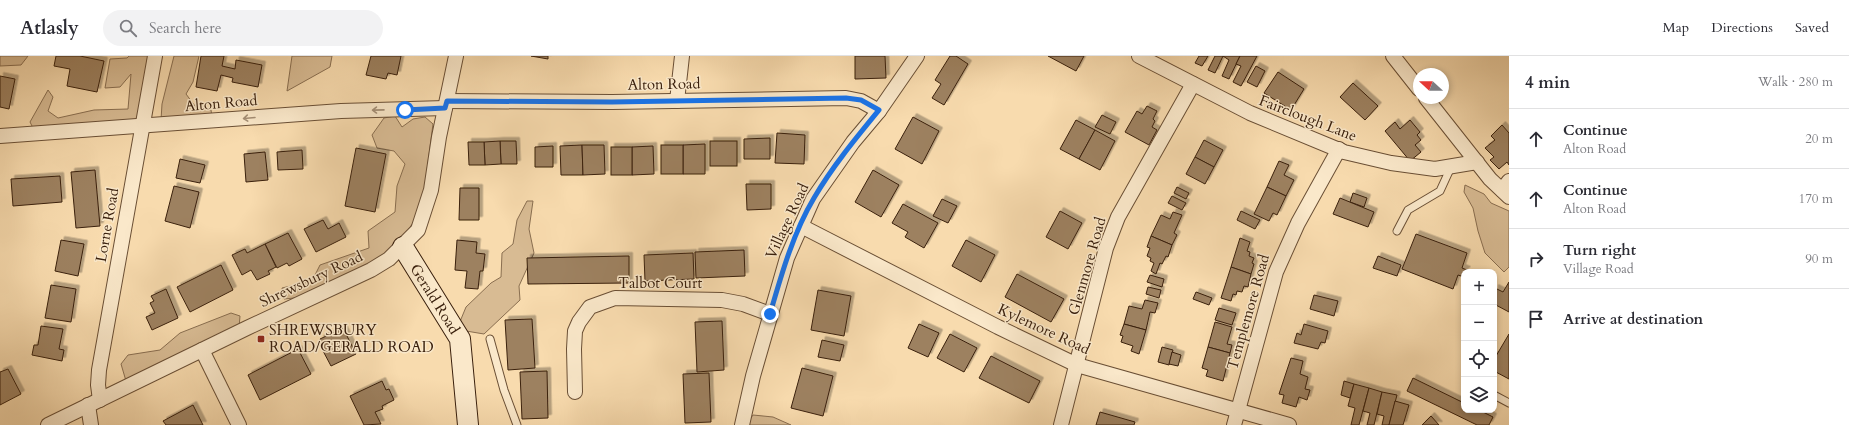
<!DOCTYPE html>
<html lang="en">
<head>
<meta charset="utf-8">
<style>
	:root { --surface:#fff; --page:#f2f2f3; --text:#2b2b33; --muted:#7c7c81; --line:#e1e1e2 }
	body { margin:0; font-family:Cardo,serif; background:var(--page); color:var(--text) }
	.controls { position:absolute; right:12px; bottom:12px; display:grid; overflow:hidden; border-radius:8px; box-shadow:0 2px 6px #0003 }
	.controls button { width:36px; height:36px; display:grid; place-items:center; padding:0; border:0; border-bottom:1px solid var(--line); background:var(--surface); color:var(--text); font:20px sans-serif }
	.compass { position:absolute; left:1413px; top:12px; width:36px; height:36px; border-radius:50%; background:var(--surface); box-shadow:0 2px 6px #0003; rotate:291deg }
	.stop { position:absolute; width:12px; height:12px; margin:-9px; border:3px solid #1a73e8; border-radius:50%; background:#fff }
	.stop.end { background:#1a73e8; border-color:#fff; box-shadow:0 1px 4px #0008 }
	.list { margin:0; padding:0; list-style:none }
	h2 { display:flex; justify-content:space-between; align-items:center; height:52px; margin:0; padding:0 16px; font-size:17px }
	h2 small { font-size:13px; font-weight:400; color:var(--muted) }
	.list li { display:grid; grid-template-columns:26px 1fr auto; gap:12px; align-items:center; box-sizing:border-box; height:60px; padding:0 16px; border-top:1px solid var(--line) }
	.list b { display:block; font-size:15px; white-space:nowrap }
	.list p { margin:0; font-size:13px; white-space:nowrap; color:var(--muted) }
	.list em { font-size:13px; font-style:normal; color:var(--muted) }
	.icon { flex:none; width:22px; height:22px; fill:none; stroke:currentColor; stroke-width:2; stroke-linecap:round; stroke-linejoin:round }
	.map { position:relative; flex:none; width:1509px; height:369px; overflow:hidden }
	header { display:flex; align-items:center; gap:24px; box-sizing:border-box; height:56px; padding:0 20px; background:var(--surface); border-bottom:1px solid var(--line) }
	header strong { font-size:19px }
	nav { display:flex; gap:22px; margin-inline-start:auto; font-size:14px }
	.search { width:280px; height:36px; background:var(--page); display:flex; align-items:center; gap:10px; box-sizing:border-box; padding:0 14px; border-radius:22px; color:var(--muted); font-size:15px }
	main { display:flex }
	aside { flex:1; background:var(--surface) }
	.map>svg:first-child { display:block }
	.green { fill:#d8bb93; stroke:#896e50 }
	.building { fill:#9d8161; stroke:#3a200d; filter:url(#shadow) }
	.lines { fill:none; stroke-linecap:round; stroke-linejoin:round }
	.lane-casing { stroke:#6a4f35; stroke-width:9 }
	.street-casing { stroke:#6a4f35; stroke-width:16 }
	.secondary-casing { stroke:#3a200d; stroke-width:22 }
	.lane { stroke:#fae8ca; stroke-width:7 }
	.street { stroke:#fae8ca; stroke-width:14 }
	.secondary { stroke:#fae8ca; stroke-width:20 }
	.oneway { stroke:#a48e75 }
	.route { stroke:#1a73e8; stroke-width:5 }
	.poi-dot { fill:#8f2418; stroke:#fae8ca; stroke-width:1.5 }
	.labels { text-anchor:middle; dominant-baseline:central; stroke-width:3; stroke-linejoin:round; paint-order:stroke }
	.street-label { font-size:15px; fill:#3a200d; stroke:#fae8ca }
	.poi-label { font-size:15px; fill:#3a200d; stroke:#fae8ca; text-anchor:start }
</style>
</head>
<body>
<header>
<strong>Atlasly</strong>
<div class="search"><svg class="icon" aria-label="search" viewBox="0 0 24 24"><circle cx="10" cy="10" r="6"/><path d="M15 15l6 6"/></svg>Search here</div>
<nav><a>Map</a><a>Directions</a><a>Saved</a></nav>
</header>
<main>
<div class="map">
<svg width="1509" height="369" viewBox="0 0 1509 369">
	<defs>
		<filter id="shadow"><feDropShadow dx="3.5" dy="-3.5" stdDeviation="0" flood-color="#0004"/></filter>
	</defs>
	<rect width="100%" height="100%" fill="#f8dbae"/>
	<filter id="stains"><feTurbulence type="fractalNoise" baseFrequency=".005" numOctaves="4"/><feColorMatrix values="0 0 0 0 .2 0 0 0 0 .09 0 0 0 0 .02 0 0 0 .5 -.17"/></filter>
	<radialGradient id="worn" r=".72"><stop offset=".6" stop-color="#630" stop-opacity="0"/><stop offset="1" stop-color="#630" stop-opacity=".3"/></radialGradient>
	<!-- green -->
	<g class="green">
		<path d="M0 0H28L21 9 0 10Z"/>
		<path d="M129 0H150L138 65 34 74 30 66 48 34 53 41 48 55 58 62 94 54 128 53 131 18 120 31 105 32 110 3 127 2Z"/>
		<path d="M174 0H199L193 26 186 38 195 50 211 54 212 61 161 64 162 48Z"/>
		<path d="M292 0H332L330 11 287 35Z"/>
		<path d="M395 60 402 71 413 63 425 61 433 68 422 153 395 194 325 239 284 243 282 232 312 225 320 209 369 192 368 175 395 156 397 130 405 108 394 95 377 92 372 79 384 62Z"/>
		<path d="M1465 129 1484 138 1491 147 1509 155V211L1504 216 1485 197 1478 175 1473 152 1464 136Z"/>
		<path d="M527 145H533L529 173 534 197 519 230 520 244 484 278 466 275 459 268 466 251 491 227 501 221 502 197 513 188 517 164Z"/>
		<path d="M231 257 240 260 239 272 126 325 121 308 128 299 160 294 180 277Z"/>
		<path d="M753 359 773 361 791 369H746Z"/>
	</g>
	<!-- building -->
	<g class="building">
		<path d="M56 0H80L104 5 97 36 67 30 70 13 54 10Z"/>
		<path d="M201 0H224L222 10 235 13 236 4 262 9 258 31 232 26 233 22 221 19 217 35 196 31Z"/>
		<path d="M371 0H401L397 19 388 17 386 23 366 19Z"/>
		<path d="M531 0H548V3Z"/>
		<path d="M855 0H885L886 22 855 23Z"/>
		<path d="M950 0H956L968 8 944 49 932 42 941 28 935 24Z"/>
		<path d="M1048 0H1084L1076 15Z"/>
		<path d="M1199 0H1208L1202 10 1195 7Z"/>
		<path d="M1215 0H1223L1215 17 1208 14Z"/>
		<path d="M1223 0H1240L1229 23 1222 20 1229 4Z"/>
		<path d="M1240 0H1257L1241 30 1233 26 1241 10 1236 8Z"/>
		<path d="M1256 10 1265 15 1257 31 1247 26Z"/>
		<path d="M1278 16 1304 33 1291 54 1264 37Z"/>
		<path d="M0 20 15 23 9 53 0 51Z"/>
		<path d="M1353 27 1378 50 1365 64 1340 41Z"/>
		<path d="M1147 50 1157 55 1153 63 1155 65 1152 71 1157 74 1149 89 1125 76 1137 55 1142 58Z"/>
		<path d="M1102 59 1116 66 1110 78 1095 71Z"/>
		<path d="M913 61 939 75 922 108 895 93Z"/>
		<path d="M1076 64 1095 74 1079 103 1060 93Z"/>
		<path d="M1410 64 1420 76 1417 79 1421 84 1415 89 1421 96 1410 105 1385 75 1395 66 1400 73Z"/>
		<path d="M1502 69 1509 77V109L1507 106 1499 113 1490 104 1494 101 1485 92 1495 84 1491 80Z"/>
		<path d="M1095 74 1115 85 1100 114 1079 103Z"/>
		<path d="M777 77 805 79 804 108 775 107Z"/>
		<path d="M770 82V103H744V83Z"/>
		<path d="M1204 84 1223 94 1214 111 1195 101Z"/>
		<path d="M500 85H516L517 108H501Z"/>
		<path d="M500 85 501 108 485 109 484 86Z"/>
		<rect x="710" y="85" width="27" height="25"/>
		<path d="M468 86H484L485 109H469Z"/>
		<path d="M705 88V118H683V89Z"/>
		<path d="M582 89 583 119H561L560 90Z"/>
		<path d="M582 89H604L605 118 583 119Z"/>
		<rect x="661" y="89" width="22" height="29"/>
		<path d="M553 90V111H535V91Z"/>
		<path d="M653 90 654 118 632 119V91Z"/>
		<rect x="611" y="91" width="21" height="28"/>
		<path d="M356 92 386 98 375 156 345 150Z"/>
		<path d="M302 94 303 113 278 114 277 96Z"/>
		<path d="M265 96 268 124 246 126 244 98Z"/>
		<path d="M1195 101 1214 111 1205 128 1186 118Z"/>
		<path d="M180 103 205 109 200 127 176 122Z"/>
		<path d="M1279 105 1289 109 1284 119 1294 124 1286 140 1267 131Z"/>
		<path d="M95 114 100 170 76 172 71 116Z"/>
		<path d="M873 114 899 129 881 161 855 146Z"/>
		<path d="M60 120 62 146 13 150 11 123Z"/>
		<path d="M746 128H771V153L747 154Z"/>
		<path d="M174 130 199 136 190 172 165 165Z"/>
		<path d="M1177 131 1189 137 1186 143 1174 137Z"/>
		<path d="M1267 131 1286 140 1277 159 1273 157 1269 165 1254 158Z"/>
		<path d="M460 132H479V164H459Z"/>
		<path d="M1353 137 1367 142 1364 151 1350 146Z"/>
		<path d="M1172 140 1186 147 1182 154 1168 147Z"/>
		<path d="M1340 142 1374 156 1368 171 1333 158Z"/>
		<path d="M942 143 957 150 948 167 933 160Z"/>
		<path d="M903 148 938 167 924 192 905 181 908 176 892 167Z"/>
		<path d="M1060 155 1082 167 1068 193 1046 181Z"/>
		<path d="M1241 155 1260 164 1255 173 1237 164Z"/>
		<path d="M1173 156 1182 159 1174 177 1177 179 1172 189 1151 180 1161 159 1170 163Z"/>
		<path d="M323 164 328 173 339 167 346 181 316 196 304 173Z"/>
		<path d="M288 177 302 203 289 210 287 207 277 212 265 188Z"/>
		<path d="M1416 178 1467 197 1462 212 1467 214 1464 216V221L1458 219 1453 233 1402 213Z"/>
		<path d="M1151 180 1172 189 1168 201 1166 200 1162 208 1160 207 1156 218 1151 215 1154 207 1150 205 1151 202 1147 200 1150 192 1147 191Z"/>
		<path d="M1240 182 1250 186 1247 195 1250 196 1249 200 1254 202 1252 207 1254 208 1251 218 1231 211Z"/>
		<path d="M61 184 84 188 78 220 55 215Z"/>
		<path d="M457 184 477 186 476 197 485 198 483 215H480L478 233 465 232 467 215 455 214Z"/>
		<path d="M966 184 995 199 981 226 952 210Z"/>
		<path d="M265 188 276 211 268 215 270 218 257 224 251 214 242 219 232 199 245 193 247 197Z"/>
		<path d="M744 194 745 220 696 222 695 196Z"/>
		<path d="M693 197 694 223 645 225 644 199Z"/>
		<path d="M629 200V227L528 228 527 202Z"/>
		<path d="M1378 200 1401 209 1397 220 1373 212Z"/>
		<path d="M221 209 233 234 190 256 177 231Z"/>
		<path d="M1231 211 1251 218 1248 231 1244 230 1242 236 1237 235 1236 239 1233 238 1231 245 1221 242Z"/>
		<path d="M1017 218 1064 243 1051 266 1005 241Z"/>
		<path d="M1150 219 1164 223 1162 231 1147 226Z"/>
		<path d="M1509 226V256L1494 248 1495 232 1503 236Z"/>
		<path d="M51 229 76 233 71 266 45 262Z"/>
		<path d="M1148 231 1161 234 1159 242 1146 238Z"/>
		<path d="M166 233 178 262 152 274 146 261 155 257 150 247 154 245 151 240Z"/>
		<path d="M818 234 851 240 844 280 811 274Z"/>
		<path d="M1196 236 1212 242 1209 249 1193 243Z"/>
		<path d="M1314 239 1338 245 1334 260 1310 253Z"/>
		<path d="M1145 244 1158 247 1155 257 1150 256 1146 274 1124 268 1129 250 1142 253Z"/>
		<path d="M1219 252 1236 257 1232 269 1215 264Z"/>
		<path d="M532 263 535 312 508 314 505 264Z"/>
		<path d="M722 265 724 314 697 316 695 266Z"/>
		<path d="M1215 266 1232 271 1227 288 1232 289 1230 297 1208 291Z"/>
		<path d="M919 268 939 277 928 301 908 292Z"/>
		<path d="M1124 268 1146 274 1139 298 1131 295 1133 290 1121 286 1123 280 1120 279Z"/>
		<path d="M1304 268 1328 275 1325 287 1321 286 1318 293 1294 287 1297 277 1301 279Z"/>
		<path d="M41 270 63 273 59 293 64 294 62 305 32 299 34 289H38Z"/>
		<path d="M343 272 356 298 331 310 322 293 324 292 320 283Z"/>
		<path d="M950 278 977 292 964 316 937 302Z"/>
		<path d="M1509 278V323L1494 315V299L1496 300Z"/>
		<path d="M822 284 844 289 840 305 818 301Z"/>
		<path d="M1162 291 1173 294 1169 309 1158 306Z"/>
		<path d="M1208 291 1230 297 1223 325 1206 320 1208 314 1202 312Z"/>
		<path d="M298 293 311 318 260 344 248 319Z"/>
		<path d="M1172 296 1181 299 1178 310 1169 308Z"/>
		<path d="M991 300 1040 325 1029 347 979 322Z"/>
		<path d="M1291 302 1303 305 1300 318 1308 321 1305 333 1310 334 1307 344 1299 341 1296 351 1282 347 1284 339 1279 338Z"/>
		<path d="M802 312 833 320 823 360 791 352Z"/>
		<path d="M8 313 21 338 0 349V316Z"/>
		<path d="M547 315 548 362 522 363 520 316Z"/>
		<path d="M709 317 711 366 685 367 683 318Z"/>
		<path d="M1413 322 1464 347V354H1479L1493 361 1489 369H1477L1407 335Z"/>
		<path d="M382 325 386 334 389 333 394 344 382 350 383 353 375 356 381 368 364 369 350 340Z"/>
		<path d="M1344 325 1354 328 1350 342 1341 339Z"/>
		<path d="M1354 328 1369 332 1359 369H1351L1355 352 1348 350Z"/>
		<path d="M1369 332 1382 336 1374 369H1367L1370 357 1363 355Z"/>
		<path d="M1382 336 1397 339 1389 369H1382L1384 360 1377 358Z"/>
		<path d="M1395 345 1409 349 1403 369H1389Z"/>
		<path d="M193 349 203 369H166L163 365Z"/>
		<path d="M1100 356 1135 366 1134 369H1096Z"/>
		<path d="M1431 360 1439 369H1422Z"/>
	</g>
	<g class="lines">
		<defs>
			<g id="lane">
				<path d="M1397 175 1408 154 1440 135 1451 111"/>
				<path d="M490 283 504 334 517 369"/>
				<path d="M1494 339 1509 347"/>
			</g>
			<g id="street">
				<path d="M1139 0 1250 57 1344 96 1391 107 1435 113 1477 106"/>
				<path d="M1393 0 1419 33"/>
				<path d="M1426 42 1490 123 1509 141"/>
				<path d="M447 45 612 46 846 42 861 45 879 55"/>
				<path d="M677 45 682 0"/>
				<path d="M0 80 341 55 445 52"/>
				<path d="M1502 134 1509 125"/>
				<path d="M801 170 998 271 1077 309 1289 369"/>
				<path d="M202 294 239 369"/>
				<path d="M575 336 574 293 575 275 579 266 590 251 615 242 722 244 743 248 770 258"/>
				<path d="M100 344 98 329 99 314 155 0"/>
				<path d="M88 349 91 369"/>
				<path d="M48 369 247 272 371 214 389 203 418 174 431 134 439 81 456 0"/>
				<path d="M742 369 753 320 787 202 813 143 853 86 879 55 917 0"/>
				<path d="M1061 369 1106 192 1118 161 1193 28"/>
				<path d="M1234 369 1276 216 1298 167 1339 93"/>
			</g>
			<path id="secondary" d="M403 191 460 283 468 369"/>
		</defs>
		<!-- lane casing -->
		<use href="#lane" class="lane-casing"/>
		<!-- street casing -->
		<use href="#street" class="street-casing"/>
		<!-- secondary casing -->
		<use href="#secondary" class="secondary-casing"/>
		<!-- lane -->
		<use href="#lane" class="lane"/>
		<!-- street -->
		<use href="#street" class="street"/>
		<!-- secondary -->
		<use href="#secondary" class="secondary"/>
	</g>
	<!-- one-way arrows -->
	<defs><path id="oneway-shaft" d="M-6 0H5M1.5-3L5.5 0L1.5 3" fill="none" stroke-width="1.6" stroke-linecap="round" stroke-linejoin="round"/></defs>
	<g class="oneway">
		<use href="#oneway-shaft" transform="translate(378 54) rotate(179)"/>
		<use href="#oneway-shaft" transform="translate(249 62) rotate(175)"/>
	</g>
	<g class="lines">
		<!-- route -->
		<path class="route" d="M405 54 445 52 447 45 612 46 846 42 861 44 879 54C856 82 832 111 814 142 793 177 781 220 770 258"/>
	</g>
	<!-- markers -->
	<rect class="poi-dot" x="257" y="279" width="8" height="8" rx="2"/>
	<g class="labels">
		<!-- street labels -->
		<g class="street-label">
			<text transform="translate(664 28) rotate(-1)">Alton Road</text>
			<text transform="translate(221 47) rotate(-5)">Alton Road</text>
			<text transform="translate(1308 62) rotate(21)">Fairclough Lane</text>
			<text transform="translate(787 165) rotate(-65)">Village Road</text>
			<text transform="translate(107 169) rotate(-80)">Lorne Road</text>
			<text transform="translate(1087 210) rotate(-74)">Glenmore Road</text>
			<text transform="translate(311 223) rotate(-25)">Shrewsbury Road</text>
			<text x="660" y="227">Talbot Court</text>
			<text transform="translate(435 243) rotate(58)">Gerald Road</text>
			<text transform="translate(1248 256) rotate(-74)">Templemore Road</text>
			<text transform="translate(1044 273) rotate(25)">Kylemore Road</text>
		</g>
		<!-- poi labels -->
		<g class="poi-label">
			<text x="269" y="274">SHREWSBURY<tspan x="269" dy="17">ROAD/GERALD ROAD</tspan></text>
		</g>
	</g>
	<rect width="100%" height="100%" filter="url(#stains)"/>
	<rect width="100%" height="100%" fill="url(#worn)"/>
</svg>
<div class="controls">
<button>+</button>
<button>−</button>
<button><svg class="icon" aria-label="locate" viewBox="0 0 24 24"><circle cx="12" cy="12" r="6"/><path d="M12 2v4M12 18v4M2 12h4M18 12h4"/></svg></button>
<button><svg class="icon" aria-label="layers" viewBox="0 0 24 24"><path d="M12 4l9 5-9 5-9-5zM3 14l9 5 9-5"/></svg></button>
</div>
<svg class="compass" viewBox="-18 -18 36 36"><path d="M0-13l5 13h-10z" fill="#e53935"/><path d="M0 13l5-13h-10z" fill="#7c7c81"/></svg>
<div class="stop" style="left:405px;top:54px"></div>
<div class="stop end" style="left:770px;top:258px"></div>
</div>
<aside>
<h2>4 min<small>Walk · 280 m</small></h2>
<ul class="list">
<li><svg class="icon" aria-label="ahead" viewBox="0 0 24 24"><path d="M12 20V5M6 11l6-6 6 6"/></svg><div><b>Continue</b><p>Alton Road</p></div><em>20 m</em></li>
<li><svg class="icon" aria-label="ahead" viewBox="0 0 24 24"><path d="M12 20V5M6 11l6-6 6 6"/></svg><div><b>Continue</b><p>Alton Road</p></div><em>170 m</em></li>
<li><svg class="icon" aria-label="right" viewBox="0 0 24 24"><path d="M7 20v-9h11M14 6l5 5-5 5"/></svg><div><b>Turn right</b><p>Village Road</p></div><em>90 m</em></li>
<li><svg class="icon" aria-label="arrive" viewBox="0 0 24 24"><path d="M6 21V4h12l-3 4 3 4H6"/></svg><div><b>Arrive at destination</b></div></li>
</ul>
</aside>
</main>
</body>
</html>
